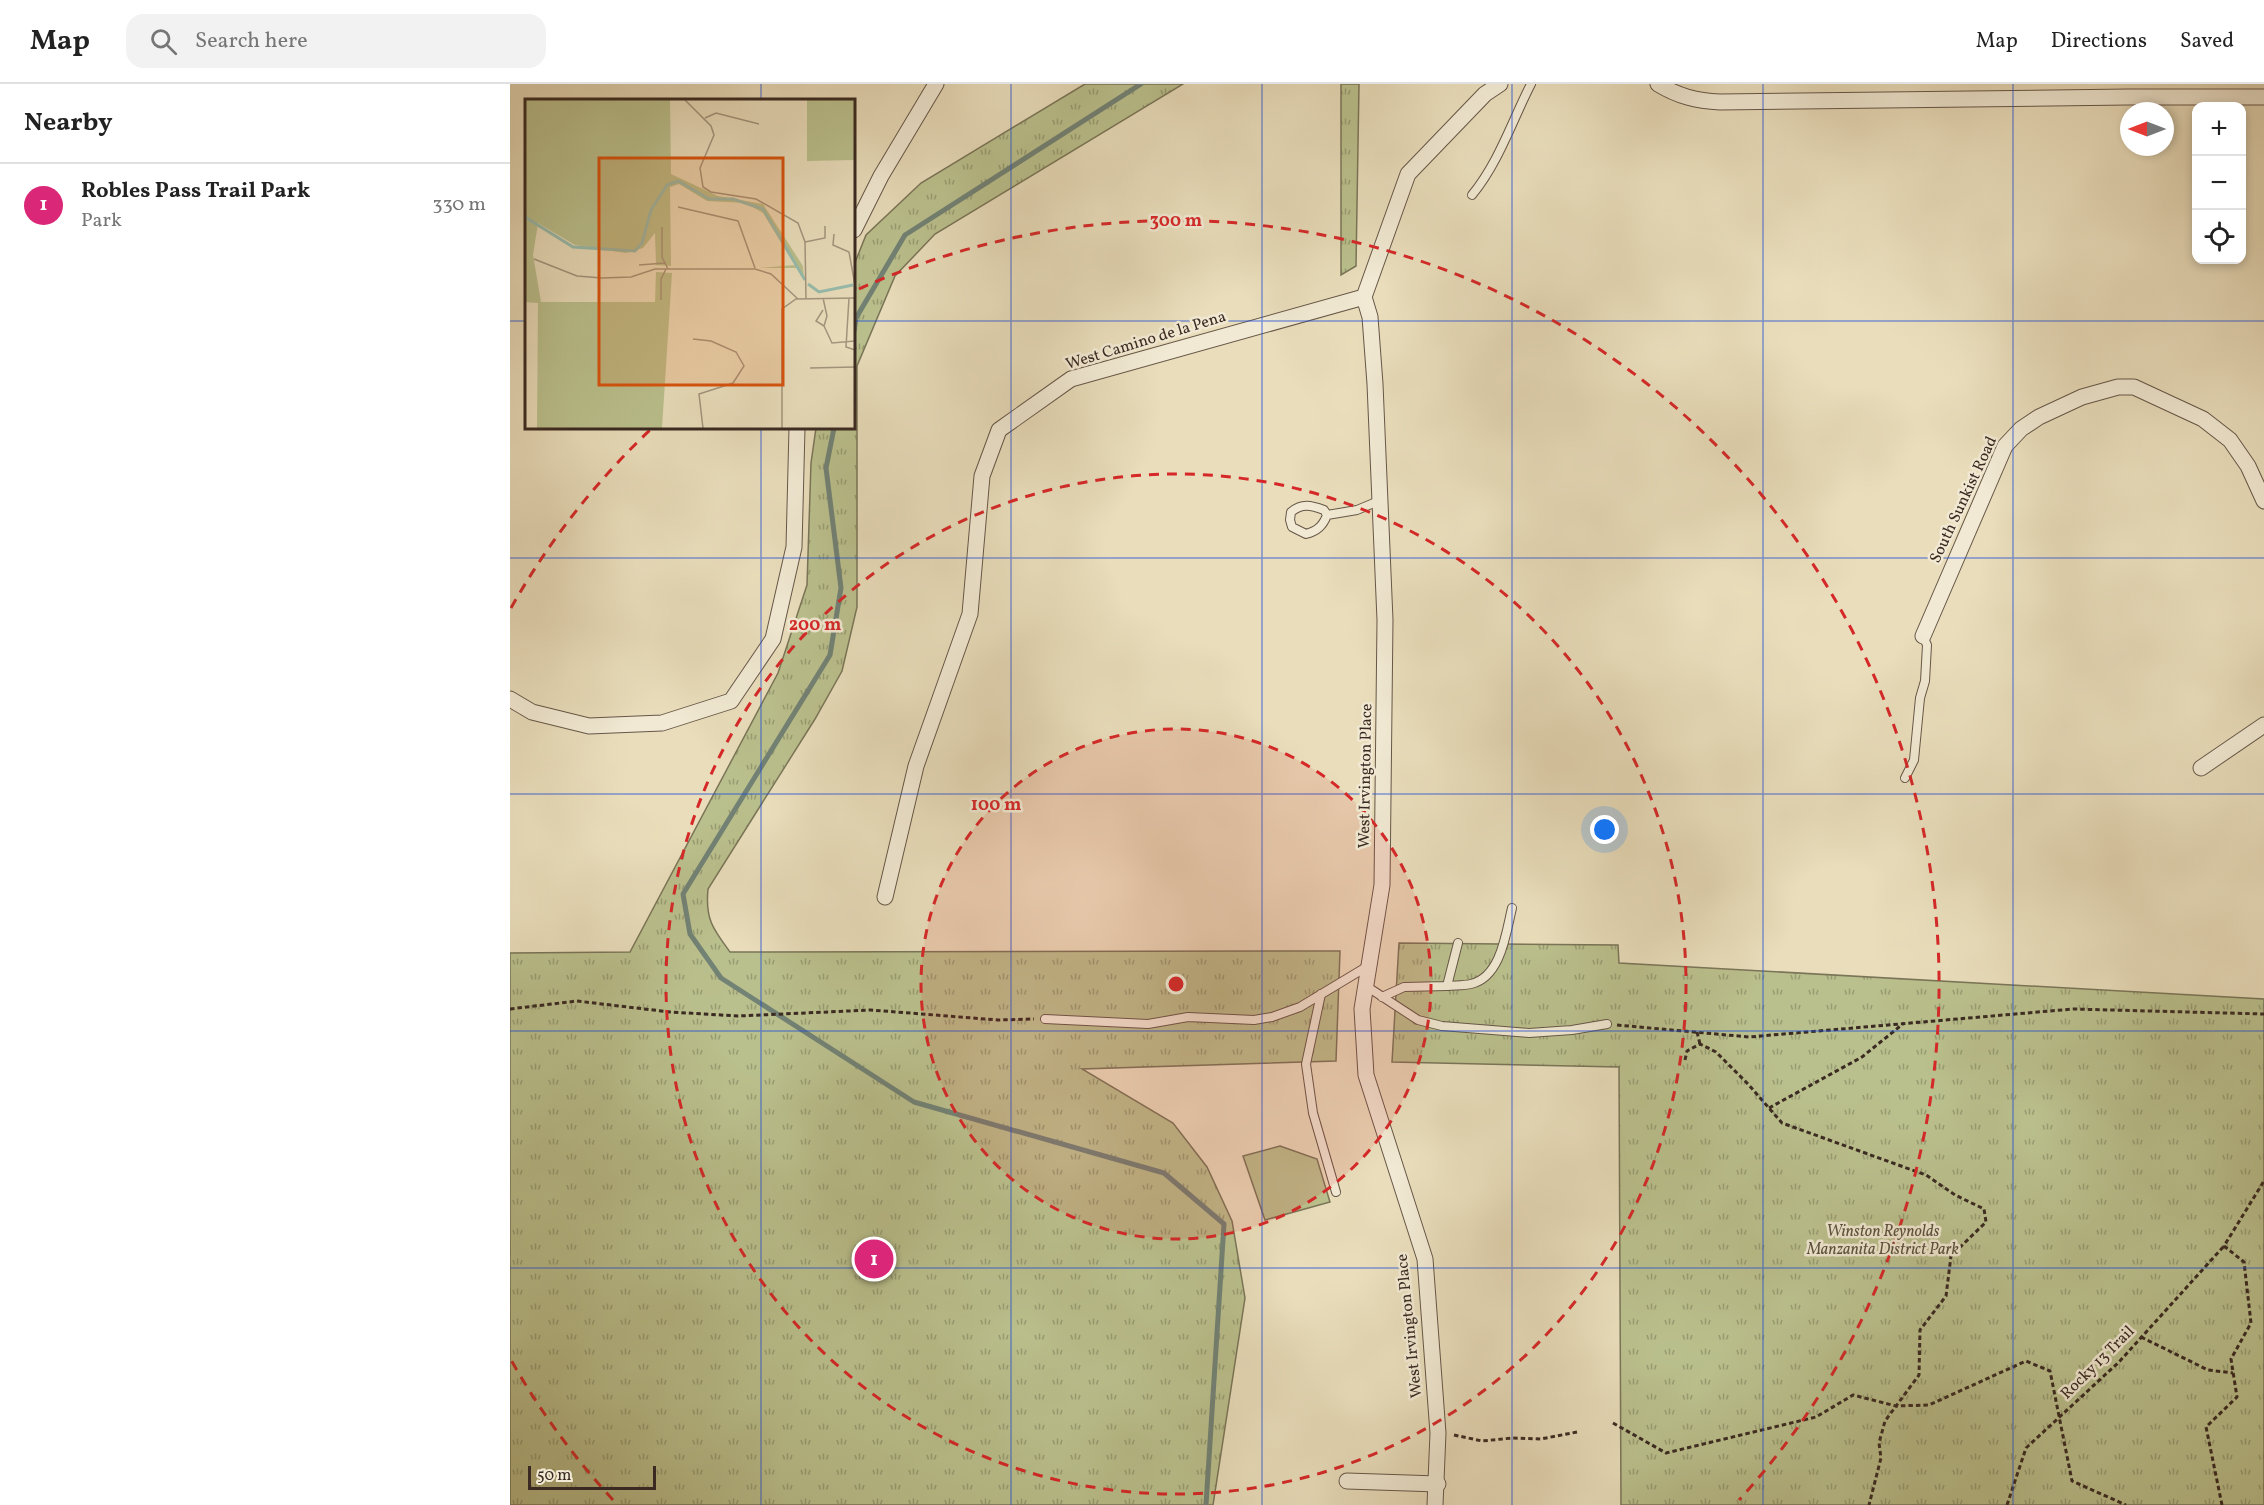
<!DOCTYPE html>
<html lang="en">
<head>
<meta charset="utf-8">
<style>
	:root { --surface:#fff; --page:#f2f2f2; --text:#222; --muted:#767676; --line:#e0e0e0; --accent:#db2777 }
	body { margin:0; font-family:Vollkorn,serif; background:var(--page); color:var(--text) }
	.controls { position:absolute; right:18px; top:18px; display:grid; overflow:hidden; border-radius:12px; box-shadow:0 3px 9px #0003 }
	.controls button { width:54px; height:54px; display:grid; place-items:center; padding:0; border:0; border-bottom:2px solid var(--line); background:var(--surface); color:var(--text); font:30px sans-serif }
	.compass { position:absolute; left:1610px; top:18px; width:54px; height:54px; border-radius:50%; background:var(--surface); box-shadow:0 3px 9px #0003; rotate:270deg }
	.scale { position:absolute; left:18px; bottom:15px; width:128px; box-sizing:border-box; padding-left:6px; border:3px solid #3a2a22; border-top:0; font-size:16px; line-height:21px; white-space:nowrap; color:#3a2a22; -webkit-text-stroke:4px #f1e9d3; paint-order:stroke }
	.you { position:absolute; left:1095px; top:746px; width:21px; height:21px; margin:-15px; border:4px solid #fff; border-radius:50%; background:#1a73e8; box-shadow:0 0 0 9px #1a73e833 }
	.badge { display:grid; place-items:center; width:39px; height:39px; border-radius:50%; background:var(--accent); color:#fff; font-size:20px; font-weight:700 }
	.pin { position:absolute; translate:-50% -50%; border:3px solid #fff; box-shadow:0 2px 6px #0006 }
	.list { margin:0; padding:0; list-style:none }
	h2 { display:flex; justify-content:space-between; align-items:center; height:78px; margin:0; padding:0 24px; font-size:26px }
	h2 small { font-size:20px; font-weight:400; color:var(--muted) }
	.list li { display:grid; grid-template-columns:39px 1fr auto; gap:18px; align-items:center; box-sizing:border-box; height:84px; padding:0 24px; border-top:2px solid var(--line) }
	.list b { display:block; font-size:22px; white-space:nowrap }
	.list p { margin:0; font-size:20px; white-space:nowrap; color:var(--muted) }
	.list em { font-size:20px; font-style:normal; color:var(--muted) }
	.icon { flex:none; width:33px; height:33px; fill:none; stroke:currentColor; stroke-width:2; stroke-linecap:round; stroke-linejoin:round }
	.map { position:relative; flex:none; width:1754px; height:1421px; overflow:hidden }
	header { display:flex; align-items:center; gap:36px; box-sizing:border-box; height:84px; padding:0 30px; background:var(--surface); border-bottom:2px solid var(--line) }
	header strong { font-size:28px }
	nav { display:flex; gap:33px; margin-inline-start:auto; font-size:21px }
	.search { width:420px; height:54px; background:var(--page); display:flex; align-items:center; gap:15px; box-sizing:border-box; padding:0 21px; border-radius:18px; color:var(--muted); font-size:22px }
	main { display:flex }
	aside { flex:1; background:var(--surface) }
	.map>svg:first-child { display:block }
	.park { fill:url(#park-tufts); stroke:#7a7558; stroke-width:1.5 }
	.garden { fill:#bac08d; stroke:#7a7558; stroke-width:1.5 }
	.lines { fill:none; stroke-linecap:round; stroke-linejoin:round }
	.stream { stroke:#728275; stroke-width:5 }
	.service-casing { stroke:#665748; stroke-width:10 }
	.minor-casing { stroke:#665748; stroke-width:17 }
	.path { stroke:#3a2a22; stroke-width:3; stroke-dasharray:4.5 3; stroke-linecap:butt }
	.service { stroke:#f1e9d3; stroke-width:8 }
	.minor { stroke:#f1e9d3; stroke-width:15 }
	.grid { fill:none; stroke:#1d4ed8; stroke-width:1.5; stroke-opacity:0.55 }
	.ring { fill:none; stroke:#d62828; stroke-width:3; stroke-dasharray:10 8 }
	.labels { text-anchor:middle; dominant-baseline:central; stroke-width:5; stroke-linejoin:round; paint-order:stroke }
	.street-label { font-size:16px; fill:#3a2a22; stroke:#f1e9d3 }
	.park-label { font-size:16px; font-style:italic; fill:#5a503d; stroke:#f1e9d3 }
	.inset-river { fill:none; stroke:#98bcad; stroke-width:3 }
	.inset-road { fill:none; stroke:#a3957e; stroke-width:1.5 }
	.view { fill:#d7540e; fill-opacity:0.15; stroke:#d7540e; stroke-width:3 }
	.inset-edge { fill:none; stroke:#3a2a22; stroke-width:3 }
	.centre { fill:#d62828; stroke:#f1e9d3; stroke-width:3 }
	.ring-label { font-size:18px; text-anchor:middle; font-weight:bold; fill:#d62828; stroke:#f1e9d3; stroke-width:5; stroke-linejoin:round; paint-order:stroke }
</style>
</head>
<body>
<header>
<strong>Map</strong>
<div class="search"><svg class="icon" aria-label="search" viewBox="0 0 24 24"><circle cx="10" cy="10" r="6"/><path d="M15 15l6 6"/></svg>Search here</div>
<nav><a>Map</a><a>Directions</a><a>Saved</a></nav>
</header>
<main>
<aside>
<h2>Nearby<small></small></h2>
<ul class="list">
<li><span class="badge">1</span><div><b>Robles Pass Trail Park</b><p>Park</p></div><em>330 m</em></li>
</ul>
</aside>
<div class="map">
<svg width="1754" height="1421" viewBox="0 0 1754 1421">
	<defs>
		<pattern id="park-tufts" width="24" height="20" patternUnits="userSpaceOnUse" patternTransform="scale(1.5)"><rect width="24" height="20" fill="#bac08d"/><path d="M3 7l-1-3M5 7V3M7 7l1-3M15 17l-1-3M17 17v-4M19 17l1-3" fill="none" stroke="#989c73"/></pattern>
	</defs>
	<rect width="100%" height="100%" fill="#e9ddbb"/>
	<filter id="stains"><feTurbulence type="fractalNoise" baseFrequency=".00333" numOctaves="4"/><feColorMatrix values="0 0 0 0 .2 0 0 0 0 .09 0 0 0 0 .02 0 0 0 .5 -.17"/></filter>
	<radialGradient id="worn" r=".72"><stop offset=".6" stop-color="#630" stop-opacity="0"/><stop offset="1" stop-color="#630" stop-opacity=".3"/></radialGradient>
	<!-- park -->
	<g class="park">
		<path d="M575 0H673L425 150 385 192 347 282V523L332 587 305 635 198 805C195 835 203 845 220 868L830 867 826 977 572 985 663 1039 697 1083 722 1137 735 1214 703 1421H0V869L120 868 268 589 297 501 301 379 306 344H344V181L356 151 411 99Z"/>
		<path d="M831 0H849L846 182 831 191Z"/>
		<path d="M889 859 1108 861 1109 879 1754 915V1421H1111L1109 983 882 978Z"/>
	</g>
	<!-- garden -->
	<path class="garden" d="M770 1062 807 1075 820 1118 755 1136 733 1072Z"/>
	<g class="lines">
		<!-- stream -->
		<g class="stream">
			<path d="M344 247 346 234 395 151 631 0"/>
			<path d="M324 344 316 384 331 504 320 571 173 810 180 850 211 894 404 1018 654 1089 714 1140 696 1421"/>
		</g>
		<defs>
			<g id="service">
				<path d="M962 111C989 78 1002 37 1021 0"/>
				<path d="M817 431 814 426C801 421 792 419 781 428L780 436 782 443 796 450C807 447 813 442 817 431L847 426 871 416"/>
				<path d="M1395 694 1404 676 1410 614 1415 597 1417 561 1413 552"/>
				<path d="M856 902 908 936 932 942 1019 949 1062 946 1097 940"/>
				<path d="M937 902C944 901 953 902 961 900 991 893 996 849 1002 824"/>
				<path d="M811 910 796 980 803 1029 826 1108"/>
				<path d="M872 913 894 903 937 902 948 859"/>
				<path d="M535 935 638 940 678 933 744 936 762 933 790 923 858 882"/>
			</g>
			<g id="minor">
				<path d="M1148 0C1168 12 1186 17 1210 18L1618 13H1754"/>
				<path d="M344 146 371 92 426 0"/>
				<path d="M1413 552 1495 362 1511 345 1529 333 1572 313 1608 303H1624L1693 335 1720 356 1738 382 1754 417"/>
				<path d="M0 615 22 628 79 642 152 639 221 617 263 555 284 463 287 344"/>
				<path d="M1691 684 1754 641"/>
				<path d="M375 813 406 682 460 530 472 392 489 346 561 295 854 213"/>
				<path d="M837 1397 928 1400"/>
				<path d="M925 1421 928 1349 915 1175 856 991 852 925 872 801 875 536 865 300 860 233 854 213 898 90 975 10 990 0"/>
			</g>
		</defs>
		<!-- service casing -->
		<use href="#service" class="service-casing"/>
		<!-- minor casing -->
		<use href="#minor" class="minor-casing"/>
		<!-- path -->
		<g class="path">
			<path d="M0 925 67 917 160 928 228 932 361 926 488 936 524 935"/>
			<path d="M1107 941 1239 953 1563 925 1754 930"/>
			<path d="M1187 948 1190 960"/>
			<path d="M1175 976 1177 967 1190 960 1206 968 1238 1000 1272 1039 1416 1091 1445 1111 1474 1125 1476 1138 1441 1172 1436 1212 1410 1246 1409 1291 1375 1337 1369 1359 1371 1374 1359 1421"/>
			<path d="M1259 1024 1352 973 1394 939"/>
			<path d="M1631 1253 1698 1286 1723 1289"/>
			<path d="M1103 1339 1156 1369 1306 1333 1343 1311 1386 1322 1419 1321 1516 1277 1540 1287 1562 1397 1616 1421"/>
			<path d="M944 1351 972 1357 1002 1354 1031 1355 1067 1348"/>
			<path d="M1497 1421 1516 1364 1609 1278 1714 1162"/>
			<path d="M1712 1421 1696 1343 1727 1313 1721 1275 1741 1239 1734 1178 1714 1162 1754 1097"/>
		</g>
		<!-- service -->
		<use href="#service" class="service"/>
		<!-- minor -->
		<use href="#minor" class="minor"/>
	</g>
	<!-- grid -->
	<path class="grid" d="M251 0V16M501 0V1421M752 0V1421M1002 0V1421M1253 0V1421M1503 0V1421M0 237H16M344 237H1754M251 344V1421M0 474H1754M0 710H1754M0 947H1754M0 1184H1754"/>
	<!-- distance rings -->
	<circle cx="666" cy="900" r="255" fill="#d62828" fill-opacity=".12"/>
	<g class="ring">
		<circle cx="666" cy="900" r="255"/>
		<circle cx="666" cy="900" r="510"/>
		<path d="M103 1416A764 764 0 0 1 1 1276M1 524A764 764 0 0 1 140 346M349 205A764 764 0 0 1 1229 1416"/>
	</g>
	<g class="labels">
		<!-- street labels -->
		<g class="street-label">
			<text transform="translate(636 257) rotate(-17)">West Camino de la Pena</text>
			<text transform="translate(1454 416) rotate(-65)">South Sunkist Road</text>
			<text transform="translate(856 692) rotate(-89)">West Irvington Place</text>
			<text transform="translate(900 1242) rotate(-96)">West Irvington Place</text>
			<text transform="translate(1588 1279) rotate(-45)">Rocky 13 Trail</text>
		</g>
		<!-- park labels -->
		<g class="park-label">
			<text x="1373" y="1148">Winston Reynolds<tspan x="1373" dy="18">Manzanita District Park</tspan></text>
		</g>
	</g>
	<!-- overview -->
	<g transform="translate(15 15)">
		<rect width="330" height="330" fill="#e9ddbb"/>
		<path d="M0 1H145L146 75 193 97 238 105 278 167 279 181 272 169H234L270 166 238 114 221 104 182 102 154 85 145 88 146 167 131 166 130 134 118 149 101 154 50 146 13 124 8 156 16 203H130L131 173 147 174 137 329H12L13 204 0 203ZM282 1H330V61L282 62Z" fill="#bac08d"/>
		<path class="inset-river" d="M0 118 48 148 110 152 117 144 126 111 142 86 153 82 184 100H208L238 110 280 181M283 185 294 193 328 186"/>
		<path class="inset-road" d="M160 1 186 27 189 36 175 69 178 88 186 93 231 100 273 124 280 143 281 200M180 19 191 14 234 25M153 108 213 122 230 169M137 128V158L143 170M309 135 308 146 324 153 330 186M280 143 300 139V127M9 160 52 177 77 179 106 178 130 170H230L246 175 273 200M114 166 140 164M298 199 302 217 299 227 307 244 330 242M324 199 321 248 330 251M136 201V180L141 170M298 211 291 222 299 227M168 240 186 242 211 253 219 267 208 284 174 295 178 329M285 269 330 268M257 329V210L271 200 330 199"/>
		<path class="view" d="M74 59H258V286H74Z"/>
		<rect width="330" height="330" class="inset-edge"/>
	</g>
	<circle cx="666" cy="900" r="9" class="centre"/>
	<g class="ring-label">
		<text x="666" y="142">300 m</text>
		<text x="305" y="546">200 m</text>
		<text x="486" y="726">100 m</text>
	</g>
	<rect width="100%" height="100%" filter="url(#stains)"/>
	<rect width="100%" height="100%" fill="url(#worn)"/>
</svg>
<div class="controls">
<button>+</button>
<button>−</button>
<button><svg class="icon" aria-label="locate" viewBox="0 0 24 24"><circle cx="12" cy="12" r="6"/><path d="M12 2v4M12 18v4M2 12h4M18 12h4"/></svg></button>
</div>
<svg class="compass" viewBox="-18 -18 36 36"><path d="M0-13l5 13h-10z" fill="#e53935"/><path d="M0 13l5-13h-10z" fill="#767676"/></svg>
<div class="scale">50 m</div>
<div class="you"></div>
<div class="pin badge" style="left:364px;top:1175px">1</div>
</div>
</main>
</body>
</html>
